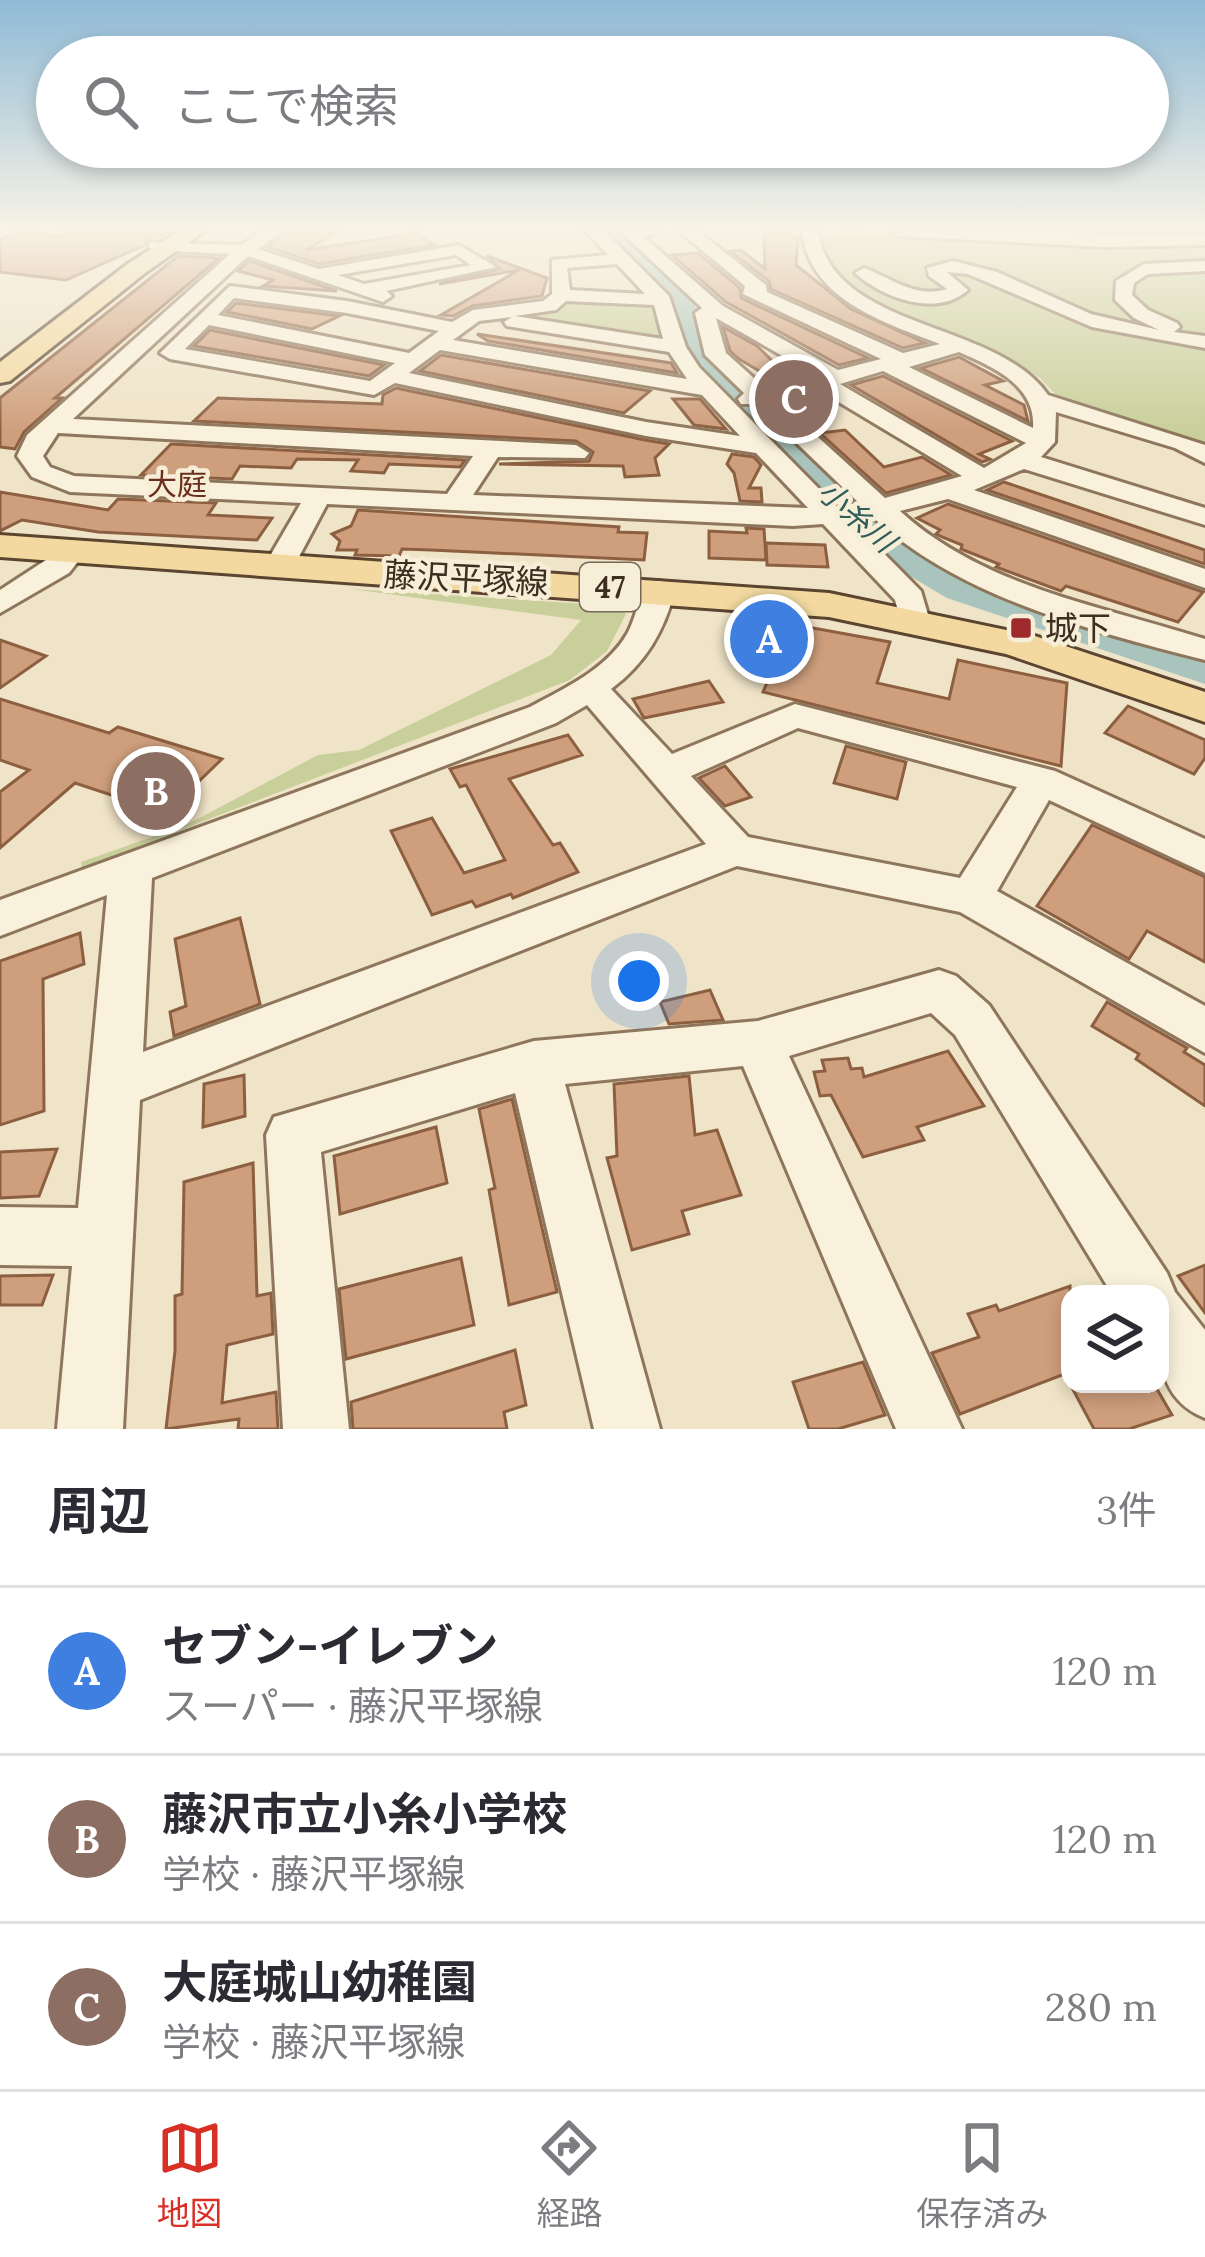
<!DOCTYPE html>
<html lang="ja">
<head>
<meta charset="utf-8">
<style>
	:root { --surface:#fff; --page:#f7f7f7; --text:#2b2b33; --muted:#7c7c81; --line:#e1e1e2; --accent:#d93025 }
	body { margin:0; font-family:Lora,"Noto Sans JP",serif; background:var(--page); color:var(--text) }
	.controls { position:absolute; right:36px; bottom:36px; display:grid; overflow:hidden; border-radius:24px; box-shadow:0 6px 18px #0003 }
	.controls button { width:108px; height:108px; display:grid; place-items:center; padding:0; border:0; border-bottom:3px solid var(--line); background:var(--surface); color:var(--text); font:60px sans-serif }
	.you { position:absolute; left:639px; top:981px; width:42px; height:42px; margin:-30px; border:9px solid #fff; border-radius:50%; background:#1a73e8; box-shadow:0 0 0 18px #1a73e833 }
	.badge { display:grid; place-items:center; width:78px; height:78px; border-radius:50%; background:var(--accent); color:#fff; font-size:39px; font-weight:700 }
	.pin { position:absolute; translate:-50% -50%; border:6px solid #fff; box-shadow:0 3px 12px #0006 }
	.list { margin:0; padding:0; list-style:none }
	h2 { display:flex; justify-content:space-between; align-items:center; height:156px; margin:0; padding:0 48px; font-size:51px }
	h2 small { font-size:39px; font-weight:400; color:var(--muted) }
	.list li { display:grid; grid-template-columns:78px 1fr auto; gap:36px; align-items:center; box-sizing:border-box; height:168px; padding:0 48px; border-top:3px solid var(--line) }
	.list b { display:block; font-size:45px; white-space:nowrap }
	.list p { margin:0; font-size:39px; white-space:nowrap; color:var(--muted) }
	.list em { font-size:39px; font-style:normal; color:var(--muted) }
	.icon { flex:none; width:66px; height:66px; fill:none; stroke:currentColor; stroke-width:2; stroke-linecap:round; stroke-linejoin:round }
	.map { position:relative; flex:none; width:1205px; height:1429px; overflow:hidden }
	.search { position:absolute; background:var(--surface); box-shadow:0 6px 18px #0003; left:36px; right:36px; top:36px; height:132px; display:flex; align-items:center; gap:30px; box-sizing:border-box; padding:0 42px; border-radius:66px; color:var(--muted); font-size:45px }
	.sheet { height:660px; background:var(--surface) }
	nav { display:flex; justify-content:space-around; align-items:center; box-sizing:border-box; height:168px; border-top:3px solid var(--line); background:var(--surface); font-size:33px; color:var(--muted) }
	nav a { display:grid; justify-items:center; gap:6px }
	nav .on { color:var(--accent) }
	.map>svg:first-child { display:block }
	.green { fill:#c9cf9b }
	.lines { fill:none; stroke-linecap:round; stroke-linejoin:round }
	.river { fill:#a9c4bc; fill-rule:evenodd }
	.building { fill:#cf9f7d; stroke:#8d5f41; stroke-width:3 }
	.minor-casing { stroke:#8d765c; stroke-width:6 }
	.major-casing { stroke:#5b4430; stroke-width:6 }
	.minor { fill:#faf1dc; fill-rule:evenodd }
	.major { fill:#f3d9a0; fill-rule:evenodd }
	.poi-dot { fill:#9e2a2b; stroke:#f7eed8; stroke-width:4.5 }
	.labels { text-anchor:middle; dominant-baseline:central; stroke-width:9; stroke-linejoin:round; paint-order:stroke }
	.far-neighbourhood-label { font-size:30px; fill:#6b2e1e; stroke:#f7eed8 }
	.far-water-label { font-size:30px; font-style:italic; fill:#2f5d5a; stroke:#f7eed8 }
	.shield { fill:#f7eed8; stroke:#756857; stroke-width:3 }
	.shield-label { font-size:30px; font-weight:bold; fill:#3d2e20 }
	.street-label { font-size:33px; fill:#3d2e20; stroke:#f7eed8 }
	.poi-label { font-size:33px; fill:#3d2e20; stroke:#f7eed8; text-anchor:start }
</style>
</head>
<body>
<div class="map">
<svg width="1205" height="1429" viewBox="0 0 1205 1429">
	<rect width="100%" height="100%" fill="#f0e4c8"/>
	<!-- green -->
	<g class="green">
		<path d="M858 231 1030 244 1205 243V451L1061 400 1040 378 1011 360 875 300 841 279 826 261 821 232Z"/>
		<path d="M578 299 659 305 665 341 499 318 556 308Z"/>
		<path d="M351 589 619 606 626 614 607 651 570 680 82 868 81 862 186 825 318 755 359 750 551 655 581 620Z"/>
	</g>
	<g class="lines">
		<!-- river -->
		<path class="river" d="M595 231H618L666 272 694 304 716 359 856 500 914 546 977 580 1205 655V684L947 598 886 562 830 516 693 368 673 310Z"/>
	</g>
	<!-- building -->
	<g class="building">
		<path d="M19 232 64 236V232H171L146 239 145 245 66 280 0 272V239Z"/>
		<path d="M286 232H337L306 250 417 233 434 245 319 264 268 247Z"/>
		<path d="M764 232H792V237L798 238 796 265 851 309 925 343 903 348 771 289 769 281 730 251 741 250 765 269Z"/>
		<path d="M698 253 740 288 741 298 868 358 839 365 726 302 672 255Z"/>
		<path d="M178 256 219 258 55 398H62L24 432 15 449 0 447V398Z"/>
		<path d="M487 256 547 278 542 296 472 306 453 316 441 315 519 270 439 284 500 269Z"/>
		<path d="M249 261 337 291 263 286 273 280 238 271Z"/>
		<path d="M236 303 339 316 312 329 227 312Z"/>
		<path d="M723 327 757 346 789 377 776 381 739 359 730 351Z"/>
		<path d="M210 330 384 365 369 376 194 346Z"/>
		<path d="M477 334 671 363 677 373 488 341Z"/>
		<path d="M441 355 650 391 624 413 420 371Z"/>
		<path d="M959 357 1003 381 985 385 1024 405 1028 421 921 368Z"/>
		<path d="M883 376 1012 441 979 454 990 459 982 462 851 385Z"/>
		<path d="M396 388 645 440 669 444 655 458 659 475 625 477 623 466 499 464 589 461 593 452 576 441 194 421 218 398 382 404 383 395Z"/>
		<path d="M673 399H700L726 429 694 425Z"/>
		<path d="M845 430 884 467 922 457 951 475 886 493 820 433Z"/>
		<path d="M171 444 465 460 460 467 389 464 384 473 351 471 358 460 297 459 291 468 240 466 232 479 141 475Z"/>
		<path d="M732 454 754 457 761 465 749 488H761L762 502 740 501 734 473 727 464Z"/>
		<path d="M1004 482 1205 550V564L987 490Z"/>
		<path d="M0 492 108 510 118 499 216 503 208 515 272 518 257 540 98 532 22 520 0 531Z"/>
		<path d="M948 504 1203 592 1178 622 1066 586 1061 591 996 567 999 564 961 549 962 545 942 537 936 534 940 530 917 518Z"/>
		<path d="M358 510 619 527 618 532 647 533 644 560 431 550 402 549 399 556 355 555 357 550H337L340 541 332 534 351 526Z"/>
		<path d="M746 528 764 529 766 560 709 558V531L747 533Z"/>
		<path d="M766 543 825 545 828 567 767 565Z"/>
		<path d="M747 616 890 642 877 683 949 699 958 660 1067 683 1061 766 763 692 775 664 728 653Z"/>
		<path d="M0 640 46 656 0 688Z"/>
		<path d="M709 681 723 702 644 718 633 699Z"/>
		<path d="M0 699 109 733 118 727 222 759 166 813 75 783 0 848V792L29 770 0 760Z"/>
		<path d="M1128 706 1205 740V758L1194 774 1105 733Z"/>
		<path d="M568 735 582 755 509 779 553 845 560 843 578 872 513 898 511 894 476 907 472 901 432 915 391 831 432 818 464 873 505 860 466 785 460 787 450 769Z"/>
		<path d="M846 746 906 762 897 799 834 783Z"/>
		<path d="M725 766 751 797 725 806 699 778Z"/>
		<path d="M1092 825 1205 877V962L1147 931 1129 959 1037 906Z"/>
		<path d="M240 918 260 1004 174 1036 170 1012 186 1006 175 939Z"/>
		<path d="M80 933 84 964 43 979 44 1111 0 1125V961Z"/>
		<path d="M710 990 723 1020 669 1024 660 1002Z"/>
		<path d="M1107 1002 1187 1048 1184 1052 1205 1065V1106L1136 1059 1139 1054 1092 1026Z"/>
		<path d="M948 1051 984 1106 917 1127 924 1140 863 1157 831 1095 820 1096 814 1072 825 1071 822 1060 848 1058 851 1069 862 1068 864 1077Z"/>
		<path d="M244 1075 245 1116 203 1127 204 1084Z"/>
		<path d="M689 1076 695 1135 717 1130 741 1195 682 1211 689 1234 632 1250 607 1158 617 1156 614 1084Z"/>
		<path d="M512 1099 557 1292 509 1305 489 1190 495 1188 479 1109Z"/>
		<path d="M436 1127 447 1183 340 1214 334 1156Z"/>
		<path d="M57 1149 39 1196 0 1198V1152Z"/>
		<path d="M253 1163 257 1296 271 1293 273 1334 227 1345 222 1403 276 1392 278 1429H238L239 1419 166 1429 175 1351V1296L182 1294 184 1182Z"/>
		<path d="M461 1258 474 1325 346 1359 339 1289Z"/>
		<path d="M1205 1265V1313L1178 1276Z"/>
		<path d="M53 1275 42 1305H0V1276Z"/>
		<path d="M1070 1286V1372L960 1414 932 1353 979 1337 968 1314 996 1305 999 1311Z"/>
		<path d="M515 1350 526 1405 504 1412 507 1429H353L351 1402Z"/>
		<path d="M863 1362 885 1415 838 1429H809L793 1382Z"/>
		<path d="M1070 1384H1154L1172 1415 1129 1429H1094Z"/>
	</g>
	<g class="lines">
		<defs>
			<g id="minor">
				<path d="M262 231H282L258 249 319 269 459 245 496 267 386 291 392 296 383 302 248 256 73 419 576 445 589 453 585 458 498 457 473 495 808 508 756 453 646 436 395 383 374 395 170 359 160 353 230 286 347 301 452 322 473 310 543 301 552 294V260L608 255 586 231H604L669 296 686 347 699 367 836 506 859 503 756 404H741L738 399 744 393 705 355 695 313 702 308 622 233 661 231 644 237 723 306 838 370 881 359 743 294 745 286 679 231H698L766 285 767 292 903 353 940 344C886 323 809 300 802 231H818C832 331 997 320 1048 395L1205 445V463L1175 448 1056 412 1055 442 1041 457 1205 508V525L1024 469 974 490 1205 569V588L948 499 900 511C983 587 1101 606 1205 639V660C1094 632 958 597 873 517L851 520 921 591 929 618 924 625H902L895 600 823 524 793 526 327 504 293 568 278 577 263 568 301 503 70 492 32 477 17 456 27 435 230 254 155 250 149 248V242L242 245ZM456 255 471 265 364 284 338 275ZM617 264 645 294 570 290 567 268ZM234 298 347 313 439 331 409 353 218 315ZM566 301 654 305 663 339 515 316 556 310ZM512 317 504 322 507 326 669 352 687 379 453 340 479 321ZM716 318 816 375 765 388 726 353ZM209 325 395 363 370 381 185 349ZM440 350 702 395 740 436 646 422 409 373ZM959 352C993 367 1036 385 1033 428L909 367ZM883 371 1026 443 984 468 840 384ZM817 389 962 476 885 498 776 399ZM58 433 473 456 447 494 74 476 50 467 43 456Z"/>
				<path d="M891 231 1205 235V245L1106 247 899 236Z"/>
				<path d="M953 261 997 272 1091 314 1159 330 1134 318 1115 300 1116 281 1144 264 1205 261V271L1148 274 1134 283 1132 295 1148 310 1177 323 1180 327 1174 332 1205 336V348L1092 327 968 274 947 272 968 290C937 318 883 298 855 273L864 268C891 278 916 299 947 289L929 276 927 268Z"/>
				<path d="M69 545 84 554 69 573 0 613V590Z"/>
				<path d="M660 581 675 590C664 631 646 663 611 689L672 754 795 704 1055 771 1205 839V873L1049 800 997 891 1205 1006V1053L960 912 737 866 140 1100 123 1429H57L72 1266 0 1265V1207L78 1208 107 895 0 936V900L530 707C565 688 607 669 627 634 638 616 638 586 660 581ZM587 705 706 844 143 1052 152 878 556 723ZM798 728 1017 787 960 878 748 837 691 776Z"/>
				<path d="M939 970 956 976 989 1005 1167 1273 1175 1292 1205 1330V1418C1151 1396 1160 1344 1160 1294H1112L955 1035 931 1013 789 1056 962 1429H896L743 1066 565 1084 660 1429H594L515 1093 321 1152 349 1429H283L266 1135 274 1117 534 1041 758 1021Z"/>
			</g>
			<g id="major">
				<path d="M180 231H205L145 273 10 381 0 383V362L129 263Z"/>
				<path d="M0 535 829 593 1035 636 1205 692V722L1006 654 829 617 0 557Z"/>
			</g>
		</defs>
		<!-- minor casing -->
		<use href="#minor" class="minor-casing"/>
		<!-- major casing -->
		<use href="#major" class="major-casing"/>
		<!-- minor -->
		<use href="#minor" class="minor"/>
		<!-- major -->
		<use href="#major" class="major"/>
	</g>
	<!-- sky -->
	<linearGradient id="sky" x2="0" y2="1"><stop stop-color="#8fbad6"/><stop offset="0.53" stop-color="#f8f3e6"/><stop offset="1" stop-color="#f8f3e6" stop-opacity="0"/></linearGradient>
	<rect width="1205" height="432" fill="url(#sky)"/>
	<!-- markers -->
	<rect class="poi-dot" x="1009" y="616" width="24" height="24" rx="6"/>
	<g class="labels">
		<!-- far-neighbourhood labels -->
		<g class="far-neighbourhood-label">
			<text x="177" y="484">大庭</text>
		</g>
		<!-- far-water labels -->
		<g class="far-water-label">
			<text transform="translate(857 516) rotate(41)">小糸川</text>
		</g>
		<!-- shield labels -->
		<rect class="shield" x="580" y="563" width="60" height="48" rx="9"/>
		<g class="shield-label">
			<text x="610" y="587">47</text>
		</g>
		<!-- street labels -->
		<g class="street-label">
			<text transform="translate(466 578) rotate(3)">藤沢平塚線</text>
		</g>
		<!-- poi labels -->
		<g class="poi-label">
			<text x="1045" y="628">城下</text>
		</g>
	</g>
</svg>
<div class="controls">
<button><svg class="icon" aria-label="layers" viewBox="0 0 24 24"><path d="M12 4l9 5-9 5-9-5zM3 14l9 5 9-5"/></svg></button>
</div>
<div class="you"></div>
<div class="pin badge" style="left:769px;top:639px;background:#3f7fe0">A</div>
<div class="pin badge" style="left:156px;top:791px;background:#8d6e63">B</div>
<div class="pin badge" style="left:794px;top:399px;background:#8d6e63">C</div>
<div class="search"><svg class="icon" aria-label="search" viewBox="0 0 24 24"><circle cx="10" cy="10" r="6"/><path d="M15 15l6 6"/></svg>ここで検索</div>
</div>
<section class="sheet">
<h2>周辺<small>3件</small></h2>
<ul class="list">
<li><span class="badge" style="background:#3f7fe0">A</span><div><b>セブン-イレブン</b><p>スーパー · 藤沢平塚線</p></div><em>120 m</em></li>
<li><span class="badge" style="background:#8d6e63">B</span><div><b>藤沢市立小糸小学校</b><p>学校 · 藤沢平塚線</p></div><em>120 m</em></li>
<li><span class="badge" style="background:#8d6e63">C</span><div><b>大庭城山幼稚園</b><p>学校 · 藤沢平塚線</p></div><em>280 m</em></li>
</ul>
</section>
<nav>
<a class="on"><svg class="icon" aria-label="map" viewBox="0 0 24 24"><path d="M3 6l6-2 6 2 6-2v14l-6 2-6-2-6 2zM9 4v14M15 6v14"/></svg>地図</a>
<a><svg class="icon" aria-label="directions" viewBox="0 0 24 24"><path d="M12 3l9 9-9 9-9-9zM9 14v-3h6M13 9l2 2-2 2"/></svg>経路</a>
<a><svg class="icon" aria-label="saved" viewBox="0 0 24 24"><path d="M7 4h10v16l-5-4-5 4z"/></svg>保存済み</a>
</nav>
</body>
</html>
